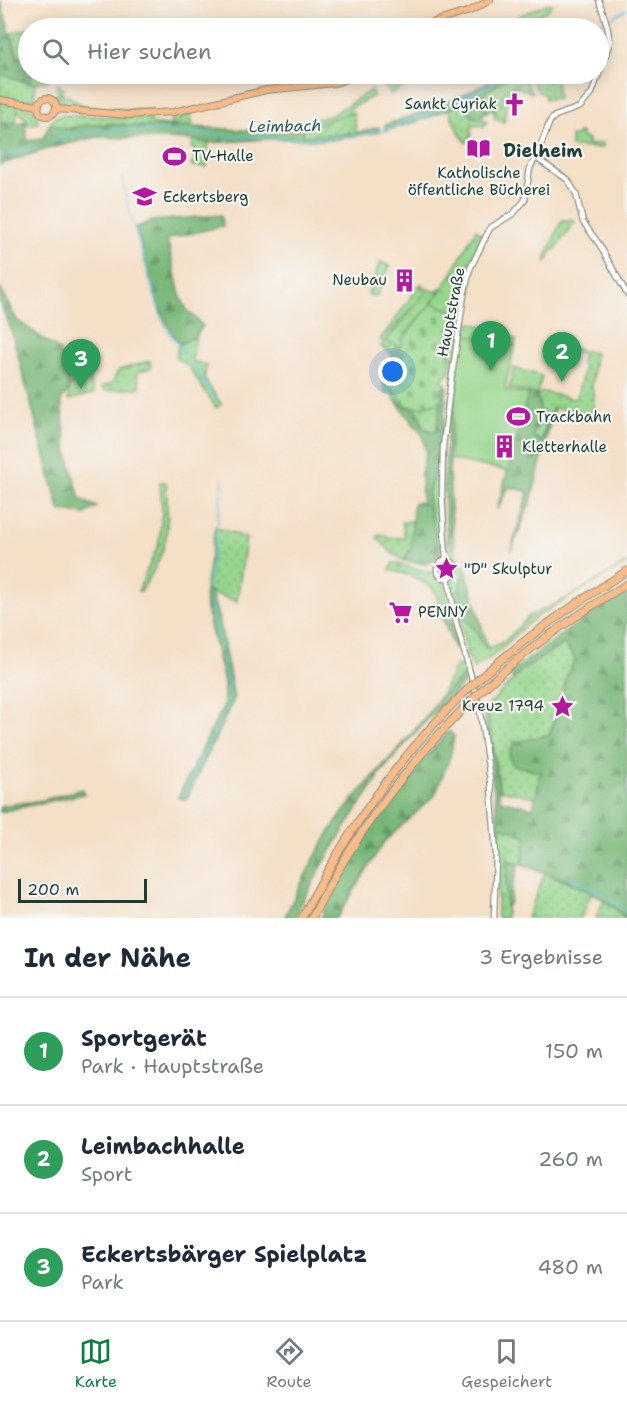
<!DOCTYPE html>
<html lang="de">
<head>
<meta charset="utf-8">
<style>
	:root { --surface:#fff; --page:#f6f6f7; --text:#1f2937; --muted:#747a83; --line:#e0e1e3; --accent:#0b8043 }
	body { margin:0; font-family:"Shantell Sans",sans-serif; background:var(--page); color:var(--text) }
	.scale { position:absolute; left:18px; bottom:15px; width:129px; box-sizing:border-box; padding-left:6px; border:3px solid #1f3d34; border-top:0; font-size:16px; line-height:21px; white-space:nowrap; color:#1f3d34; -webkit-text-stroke:4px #f6f6f2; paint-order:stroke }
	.you { position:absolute; left:393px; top:372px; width:21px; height:21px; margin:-15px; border:4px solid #fff; border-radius:50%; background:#1a73e8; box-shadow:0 0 0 9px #1a73e833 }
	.badge { display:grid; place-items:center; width:39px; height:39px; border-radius:50%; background:var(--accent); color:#fff; font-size:20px; font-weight:700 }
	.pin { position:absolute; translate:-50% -50px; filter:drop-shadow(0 2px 3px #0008) }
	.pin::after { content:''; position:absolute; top:32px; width:21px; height:18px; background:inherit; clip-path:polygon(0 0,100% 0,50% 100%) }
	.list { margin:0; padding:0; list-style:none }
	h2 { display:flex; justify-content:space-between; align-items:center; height:78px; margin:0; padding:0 24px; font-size:26px }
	h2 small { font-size:20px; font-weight:400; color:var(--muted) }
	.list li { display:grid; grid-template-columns:39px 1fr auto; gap:18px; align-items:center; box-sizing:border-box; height:108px; padding:0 24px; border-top:2px solid var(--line) }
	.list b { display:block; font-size:22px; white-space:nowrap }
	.list p { margin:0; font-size:20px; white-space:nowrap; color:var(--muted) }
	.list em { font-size:20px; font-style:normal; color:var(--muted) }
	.icon { flex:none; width:33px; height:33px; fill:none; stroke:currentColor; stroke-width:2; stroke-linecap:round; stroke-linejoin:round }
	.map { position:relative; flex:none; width:627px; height:918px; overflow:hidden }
	.search { position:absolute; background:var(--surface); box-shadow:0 3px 15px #0003; left:18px; right:18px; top:18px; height:66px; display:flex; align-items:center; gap:15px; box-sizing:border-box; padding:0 21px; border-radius:33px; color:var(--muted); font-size:22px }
	.sheet { height:402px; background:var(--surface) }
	nav { display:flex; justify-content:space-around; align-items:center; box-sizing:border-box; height:84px; border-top:2px solid var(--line); background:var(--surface); font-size:16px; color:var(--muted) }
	nav a { display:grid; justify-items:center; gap:3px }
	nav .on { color:var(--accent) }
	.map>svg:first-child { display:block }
	.grass { fill:url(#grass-dots); stroke:#5a8a60; stroke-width:1.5 }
	.forest { fill:url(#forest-firs); stroke:#4c7a56; stroke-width:1.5 }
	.cemetery { fill:url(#cemetery-stones); stroke:#5a8a60; stroke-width:1.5 }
	.park { fill:url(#park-crowns); stroke:#5a8a60; stroke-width:1.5 }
	.garden { fill:url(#garden-furrows); stroke:#5a8a60; stroke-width:1.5 }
	.pitch { fill:#96d68c; stroke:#5a8a60; stroke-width:1.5 }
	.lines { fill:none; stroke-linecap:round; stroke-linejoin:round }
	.stream { stroke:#61bfdf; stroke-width:1.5 }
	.minor-casing { stroke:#8a8e7e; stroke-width:7 }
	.major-casing { stroke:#8a8e7e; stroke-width:8 }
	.highway-casing { stroke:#8a8e7e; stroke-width:9 }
	.minor { stroke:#fff; stroke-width:4.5 }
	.major { stroke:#f9bc8a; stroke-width:6 }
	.highway { stroke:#f9bc8a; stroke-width:7 }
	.highway-bridge-casing { stroke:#8a8e7e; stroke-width:9; stroke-linecap:butt }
	.highway-bridge { stroke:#f9bc8a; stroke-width:7 }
	.labels { text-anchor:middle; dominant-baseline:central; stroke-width:4.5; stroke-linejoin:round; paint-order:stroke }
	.poi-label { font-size:15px; fill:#1f3d34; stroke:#f6f6f2; text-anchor:start }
	.street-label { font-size:15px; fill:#1f3d34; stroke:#f6f6f2 }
	.water-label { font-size:16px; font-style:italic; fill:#305e5f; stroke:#f6f6f2 }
	.quarter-label { font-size:18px; font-weight:bold; fill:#1f3d34; stroke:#f6f6f2 }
</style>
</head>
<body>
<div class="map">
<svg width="627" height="918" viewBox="0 0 627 918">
	<defs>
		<pattern id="grass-dots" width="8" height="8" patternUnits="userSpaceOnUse" patternTransform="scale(1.5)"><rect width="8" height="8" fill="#96d68c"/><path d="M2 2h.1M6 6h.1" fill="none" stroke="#7aaf73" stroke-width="1.8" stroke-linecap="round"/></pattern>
		<pattern id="forest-firs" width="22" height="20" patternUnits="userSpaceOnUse" patternTransform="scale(1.5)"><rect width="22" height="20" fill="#78b778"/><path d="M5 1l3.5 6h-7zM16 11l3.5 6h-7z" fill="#629663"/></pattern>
		<pattern id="cemetery-stones" width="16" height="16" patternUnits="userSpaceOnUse" patternTransform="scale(1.5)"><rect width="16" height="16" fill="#96d68c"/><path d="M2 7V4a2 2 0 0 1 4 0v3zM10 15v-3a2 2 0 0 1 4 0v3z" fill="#7aaf73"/></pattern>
		<pattern id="park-crowns" width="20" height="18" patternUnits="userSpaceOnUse" patternTransform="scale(1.5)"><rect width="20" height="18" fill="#96d68c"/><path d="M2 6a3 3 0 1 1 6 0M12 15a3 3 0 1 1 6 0" fill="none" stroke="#7aaf73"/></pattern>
		<pattern id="garden-furrows" width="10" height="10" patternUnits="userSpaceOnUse" patternTransform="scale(1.5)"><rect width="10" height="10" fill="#96d68c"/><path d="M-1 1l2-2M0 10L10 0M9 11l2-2" fill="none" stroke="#7aaf73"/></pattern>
	</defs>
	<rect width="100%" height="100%" fill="#f6f6f2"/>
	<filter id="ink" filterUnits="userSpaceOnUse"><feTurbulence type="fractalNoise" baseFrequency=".0167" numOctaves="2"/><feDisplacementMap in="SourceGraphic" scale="12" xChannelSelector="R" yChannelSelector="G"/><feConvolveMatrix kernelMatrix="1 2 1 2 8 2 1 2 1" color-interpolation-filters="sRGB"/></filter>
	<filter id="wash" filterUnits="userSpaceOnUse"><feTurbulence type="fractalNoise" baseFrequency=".008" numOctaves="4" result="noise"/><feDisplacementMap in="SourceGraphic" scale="24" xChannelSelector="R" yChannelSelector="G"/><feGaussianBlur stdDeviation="1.35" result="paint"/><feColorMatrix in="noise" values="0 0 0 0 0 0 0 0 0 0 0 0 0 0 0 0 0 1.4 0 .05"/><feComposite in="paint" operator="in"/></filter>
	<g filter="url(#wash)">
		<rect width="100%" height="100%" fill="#f4dfc7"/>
		<!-- grass -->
		<g class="grass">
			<path d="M546 4H552L548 10 510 28H493Z"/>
			<path d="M28 29V54L19 59 11 33Z"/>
			<path d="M0 74 30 82 31 74H45L48 81 33 83 35 84V99L20 100 0 96Z"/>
			<path d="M528 74H546L549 78H556L558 98 545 99V95L538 92Z"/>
			<path d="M524 78 532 93H529L527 89 524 90 519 87 515 89 506 106 504 122 494 118 496 110 490 103 499 106 504 91Z"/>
			<path d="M57 84 64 89 60 94 70 97 84 106 128 110H151V111C130 112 75 113 58 101Z"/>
			<path d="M371 90 374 96 351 108 347 114 312 127 311 121 332 115Z"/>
			<path d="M0 102 32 109 37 115 38 123 25 125 24 122 28 121 17 110 16 123H0Z"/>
			<path d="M464 102 470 114 487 121 483 128 478 124 476 126 473 125 470 130 472 134 466 143 456 127 449 110Z"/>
			<path d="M62 115 129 118 151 116V123L178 126 151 127 106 124 80 126 66 129 51 124 49 125 56 117Z"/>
			<path d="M578 133H582L583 138 588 139V145L603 143V146L601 148 571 147V136H577Z"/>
			<path d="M196 140 208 143 207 167 192 166 191 164 194 163V149L191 148 193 142Z"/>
			<path d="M570 219 575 221 555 250 553 249 546 263V256L562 220 568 222Z"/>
			<path d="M420 284 424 285 423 288 438 292 439 289 442 290C417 322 368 367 407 406L422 407 441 400 437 429 434 432 423 428C421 424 421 418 419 414 418 411 397 401 394 399L392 393H386C378 381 389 360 396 347L386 341 425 292 419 286Z"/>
			<path d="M463 321 483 326 482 331 516 339 515 346 461 334Z"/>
			<path d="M196 336 192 361 207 365 204 378 221 404 216 408 188 366 176 358 178 345Z"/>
			<path d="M565 346 595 353 592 387 594 399 593 416 554 408 548 418 541 442 533 437 540 403 537 395 543 392 574 399 577 397 584 367 580 364 583 354 563 349Z"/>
			<path d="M150 361 151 368 137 372 140 387 106 391 101 387 111 384 119 370Z"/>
			<path d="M439 470 441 553 438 554C438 524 416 496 439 470Z"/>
			<path d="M160 482H166C167 503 170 527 163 549 159 563 149 578 141 592L138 591 159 543 162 511Z"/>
			<path d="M413 521 411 548 404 561 393 554 377 538 379 535H387L388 539 405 537 402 522Z"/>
			<path d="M452 525 455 553 464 564 488 649 505 641 529 616 571 596 627 563 535 618C520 629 509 643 494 655 487 661 480 662 474 669L468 657 452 589V580L458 568C456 562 452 561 449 555 445 546 450 534 452 525Z"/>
			<path d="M215 527 246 538 237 601 205 591Z"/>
			<path d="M393 563 434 573 444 584 449 609 445 611 442 617 436 593 432 587 412 576 390 570Z"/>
			<path d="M565 643 576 660 568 672 550 735 516 742 512 765 541 772 536 797 500 790 487 707 522 670Z"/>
			<path d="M456 665 463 667 466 673 444 695H441Z"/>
			<path d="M502 826 526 836 522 864 507 860 506 918H497L498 832H502Z"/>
			<path d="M545 873 592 892 581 918H527Z"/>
			<path d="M604 900 626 918H596Z"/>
		</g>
		<!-- forest -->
		<g class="forest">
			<path d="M0 0 18 59 28 54V74H31L30 83 0 74V48L5 50 0 40Z"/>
			<path d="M502 74H514L495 85 484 99 494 107 496 113 488 110 487 113 484 112 482 119 471 116 464 102 425 119 385 131V125C426 112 466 97 502 74Z"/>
			<path d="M24 122 28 141 43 138 49 125 51 124 66 129 80 126 106 124 151 127 178 126 279 132 303 129V136L357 133 379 127V132L332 140 268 139 208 143 196 140 97 137 46 149 0 165V123Z"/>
			<path d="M221 215 223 226 167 239 180 295 187 310 203 326 196 336 180 344C154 311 147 266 136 227L152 221Z"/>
			<path d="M0 288 17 320 59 350 69 381 67 393 61 400 67 451 80 499 97 507 85 514 61 511 59 509 10 326 0 304Z"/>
			<path d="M447 386 439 470C408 504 455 544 432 562L424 564 404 561 411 548 413 503 422 502 421 474 426 452 423 436 394 399 403 406 417 410 423 428 434 432 437 429 443 387Z"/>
			<path d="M528 394 537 395C543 411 538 420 533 435L541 442C548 432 546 418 554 408L532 498 511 551 528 493 526 491 509 487 497 510Z"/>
			<path d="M450 399H454L449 475 452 524 447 544 444 480Z"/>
			<path d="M466 570 488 649C478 642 481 640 475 630 473 626 468 624 465 620 457 605 456 584 466 570Z"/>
			<path d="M205 591 211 592 220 624 234 699 186 800 178 797 224 705V682L206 609Z"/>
			<path d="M627 591V918H626C598 889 559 879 522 864L526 836 502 826V833L498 832 496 804 484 716 488 715 500 800 533 808 541 772 512 765 509 754 515 742 550 735 568 672 576 660 564 643 522 670 513 679 510 673 562 634Z"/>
			<path d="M449 609 459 647 454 648 442 617 445 611Z"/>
			<path d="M466 673 468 679 424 723 375 779 379 778C346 823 319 869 294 918H284C300 887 315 853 335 824 366 778 411 742 441 695L445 694Z"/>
			<path d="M449 731 454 736 450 757 435 795 384 842 337 918H321C350 850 400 785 449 731Z"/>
			<path d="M82 789 84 794 0 812V806L43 800Z"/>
			<path d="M506 859 519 864 512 887 510 903 506 907Z"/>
		</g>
		<!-- cemetery -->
		<path class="cemetery" d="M432 303 459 313 449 372 442 379 447 386 443 387 441 400C430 407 420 408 407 406L393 390 387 388 392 367 404 337Z"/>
		<!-- park -->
		<g class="park">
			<path d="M390 74H427L390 94 382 80Z"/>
			<path d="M511 75 516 85C506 90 500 92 503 104L499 106 483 99 485 93Z"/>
			<path d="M476 229 482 235 468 268 459 313 432 303 451 275Z"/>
			<path d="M89 378 94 394 68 400 70 384Z"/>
		</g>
		<!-- garden -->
		<g class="garden">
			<path d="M353 112 357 133 303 136V129Z"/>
			<path d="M190 113 193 127 171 125 170 116Z"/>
			<path d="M380 262 390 266 376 297 368 294Z"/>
			<path d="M419 286 426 292 386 340 397 346 393 354 381 347 384 342 380 340Z"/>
		</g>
		<!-- pitch -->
		<g class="pitch">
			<path d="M461 334 515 346 505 388 506 390 528 394 508 471 449 459 457 381 452 379 458 335Z"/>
			<path d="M514 368 542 376 537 394 509 388Z"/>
		</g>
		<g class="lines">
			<!-- stream -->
			<g class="stream">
				<path d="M572 28 603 22 627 9"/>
				<path d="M52 141C104 123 161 131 215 135 263 138 317 143 365 134 415 124 463 100 507 74"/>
				<path d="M0 157 43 145"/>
				<path d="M122 178 128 206 162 319 167 329 185 354"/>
				<path d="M192 364 216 400"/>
				<path d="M217 526 223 481"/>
				<path d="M209 590 216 532"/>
				<path d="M209 596 229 691"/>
				<path d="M183 796 226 709 228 698"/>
				<path d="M563 875 591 887 605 896"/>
				<path d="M610 899 627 912"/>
			</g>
		</g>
	</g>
	<g filter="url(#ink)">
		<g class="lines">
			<defs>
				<g id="minor">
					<path d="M536 158 568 180 576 194 583 222 599 244 627 294"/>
					<path d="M446 560 442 493 443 447 449 395 464 295 470 269 490 228 514 213 525 200 530 168 538 153 550 121 555 116 580 107 592 93 610 42 607 25 599 0"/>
					<circle cx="446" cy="569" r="9"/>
					<path d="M448 577 456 622 479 705 491 787 496 855 494 918"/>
				</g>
				<g id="major">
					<path d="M419 28 431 23 470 11 490 0"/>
					<circle cx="47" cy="107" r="9"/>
					<path d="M0 100 39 106"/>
					<path d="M56 109 128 115 174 112 266 90 335 83 362 74"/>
				</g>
				<g id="highway">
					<path d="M481 677C526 637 575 603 627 571"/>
					<path d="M483 689C527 648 576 615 627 584"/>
					<path d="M302 918C345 834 397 758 465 692"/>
					<path d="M312 918C352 838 405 767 468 704"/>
				</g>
			</defs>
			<!-- minor casing -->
			<use href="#minor" class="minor-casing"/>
			<!-- major casing -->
			<use href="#major" class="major-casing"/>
			<!-- highway casing -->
			<use href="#highway" class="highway-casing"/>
			<!-- minor -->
			<use href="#minor" class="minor"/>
			<!-- major -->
			<use href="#major" class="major"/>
			<!-- highway -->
			<use href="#highway" class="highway"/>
			<defs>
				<g id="highway-bridge">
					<path d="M465 692 481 677"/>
					<path d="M468 704 483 689"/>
				</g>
			</defs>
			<!-- highway-bridge casing -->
			<use href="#highway-bridge" class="highway-bridge-casing"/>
			<!-- highway-bridge -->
			<use href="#highway-bridge" class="highway-bridge"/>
		</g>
	</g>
	<!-- icons -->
	<defs>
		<symbol id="church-bare" viewBox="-9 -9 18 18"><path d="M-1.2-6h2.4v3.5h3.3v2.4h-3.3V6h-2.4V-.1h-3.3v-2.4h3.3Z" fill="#b5179e" stroke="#f6f6f2" stroke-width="2.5" paint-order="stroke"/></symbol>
		<symbol id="library-bare" viewBox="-9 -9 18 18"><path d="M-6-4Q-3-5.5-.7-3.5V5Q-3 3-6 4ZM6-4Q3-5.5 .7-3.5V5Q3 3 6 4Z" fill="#b5179e" stroke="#f6f6f2" stroke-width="2.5" paint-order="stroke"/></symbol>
		<symbol id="stadium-bare" viewBox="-9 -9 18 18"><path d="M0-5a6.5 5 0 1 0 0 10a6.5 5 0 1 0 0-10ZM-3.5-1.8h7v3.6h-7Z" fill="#b5179e" stroke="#f6f6f2" stroke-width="2.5" paint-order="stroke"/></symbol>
		<symbol id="school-bare" viewBox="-9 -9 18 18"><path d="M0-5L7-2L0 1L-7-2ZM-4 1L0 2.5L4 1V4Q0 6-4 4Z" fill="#b5179e" stroke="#f6f6f2" stroke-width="2.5" paint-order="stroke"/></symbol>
		<symbol id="building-bare" viewBox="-9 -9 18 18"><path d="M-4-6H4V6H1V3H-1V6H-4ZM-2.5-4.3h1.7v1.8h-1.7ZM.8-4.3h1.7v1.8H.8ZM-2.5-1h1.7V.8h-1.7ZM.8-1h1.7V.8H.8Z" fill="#b5179e" stroke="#f6f6f2" stroke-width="2.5" paint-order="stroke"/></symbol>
		<symbol id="sight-bare" viewBox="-9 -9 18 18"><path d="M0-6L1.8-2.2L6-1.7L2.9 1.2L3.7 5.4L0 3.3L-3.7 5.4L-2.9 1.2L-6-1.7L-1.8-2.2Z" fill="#b5179e" stroke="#f6f6f2" stroke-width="2.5" paint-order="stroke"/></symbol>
		<symbol id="supermarket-bare" viewBox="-9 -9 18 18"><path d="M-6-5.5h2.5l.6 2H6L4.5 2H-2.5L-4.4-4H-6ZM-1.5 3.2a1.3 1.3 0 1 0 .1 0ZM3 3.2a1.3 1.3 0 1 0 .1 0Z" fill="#b5179e" stroke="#f6f6f2" stroke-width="2.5" paint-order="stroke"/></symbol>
	</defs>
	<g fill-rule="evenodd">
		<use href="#church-bare" x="498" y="88" width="33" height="33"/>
		<use href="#library-bare" x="462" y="132" width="33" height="33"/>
		<use href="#stadium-bare" x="158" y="140" width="33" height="33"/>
		<use href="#school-bare" x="128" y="180" width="33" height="33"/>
		<use href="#building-bare" x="388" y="264" width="33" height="33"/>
		<use href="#stadium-bare" x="502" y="400" width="33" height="33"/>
		<use href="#building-bare" x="488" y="430" width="33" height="33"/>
		<use href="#sight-bare" x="430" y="552" width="33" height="33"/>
		<use href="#supermarket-bare" x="384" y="596" width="33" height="33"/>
		<use href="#sight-bare" x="546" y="690" width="33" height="33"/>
	</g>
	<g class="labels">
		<!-- poi labels -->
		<g class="poi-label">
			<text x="497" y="104" text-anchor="end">Sankt Cyriak</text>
			<text x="192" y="156">TV-Halle</text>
			<text x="479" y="173" text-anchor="middle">Katholische<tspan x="479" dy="17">öffentliche Bücherei</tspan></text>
			<text x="163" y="197">Eckertsberg</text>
			<text x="387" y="280" text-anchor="end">Neubau</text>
			<text x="536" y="417">Trackbahn</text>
			<text x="522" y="447">Kletterhalle</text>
			<text x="464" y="569">"D" Skulptur</text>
			<text x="418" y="612">PENNY</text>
			<text x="544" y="706" text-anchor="end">Kreuz 1794</text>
		</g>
		<!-- street labels -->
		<g class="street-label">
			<text transform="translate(451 312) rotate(-79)">Hauptstraße</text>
		</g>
		<!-- water labels -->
		<g class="water-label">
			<text transform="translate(285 126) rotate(-1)">Leimbach</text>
		</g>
		<!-- quarter labels -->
		<g class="quarter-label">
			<text x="543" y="151">Dielheim</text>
		</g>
	</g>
</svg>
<div class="scale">200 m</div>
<div class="you"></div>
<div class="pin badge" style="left:491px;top:371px;background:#2e9e5b">1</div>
<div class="pin badge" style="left:562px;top:382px;background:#2e9e5b">2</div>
<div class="pin badge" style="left:81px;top:389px;background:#2e9e5b">3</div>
<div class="search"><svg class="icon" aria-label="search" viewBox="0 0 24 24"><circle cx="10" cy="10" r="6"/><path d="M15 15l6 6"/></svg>Hier suchen</div>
</div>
<section class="sheet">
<h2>In der Nähe<small>3 Ergebnisse</small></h2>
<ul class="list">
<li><span class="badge" style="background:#2e9e5b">1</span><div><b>Sportgerät</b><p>Park · Hauptstraße</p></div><em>150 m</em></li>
<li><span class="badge" style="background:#2e9e5b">2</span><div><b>Leimbachhalle</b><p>Sport</p></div><em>260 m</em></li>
<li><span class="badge" style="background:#2e9e5b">3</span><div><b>Eckertsbärger Spielplatz</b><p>Park</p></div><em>480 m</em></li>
</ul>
</section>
<nav>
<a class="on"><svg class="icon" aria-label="map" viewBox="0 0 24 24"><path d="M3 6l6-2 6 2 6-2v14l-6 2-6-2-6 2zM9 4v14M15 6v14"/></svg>Karte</a>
<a><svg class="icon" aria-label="directions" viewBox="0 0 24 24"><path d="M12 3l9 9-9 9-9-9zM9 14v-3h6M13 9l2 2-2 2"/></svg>Route</a>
<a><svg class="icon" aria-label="saved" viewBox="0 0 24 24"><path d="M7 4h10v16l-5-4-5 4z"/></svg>Gespeichert</a>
</nav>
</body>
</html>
